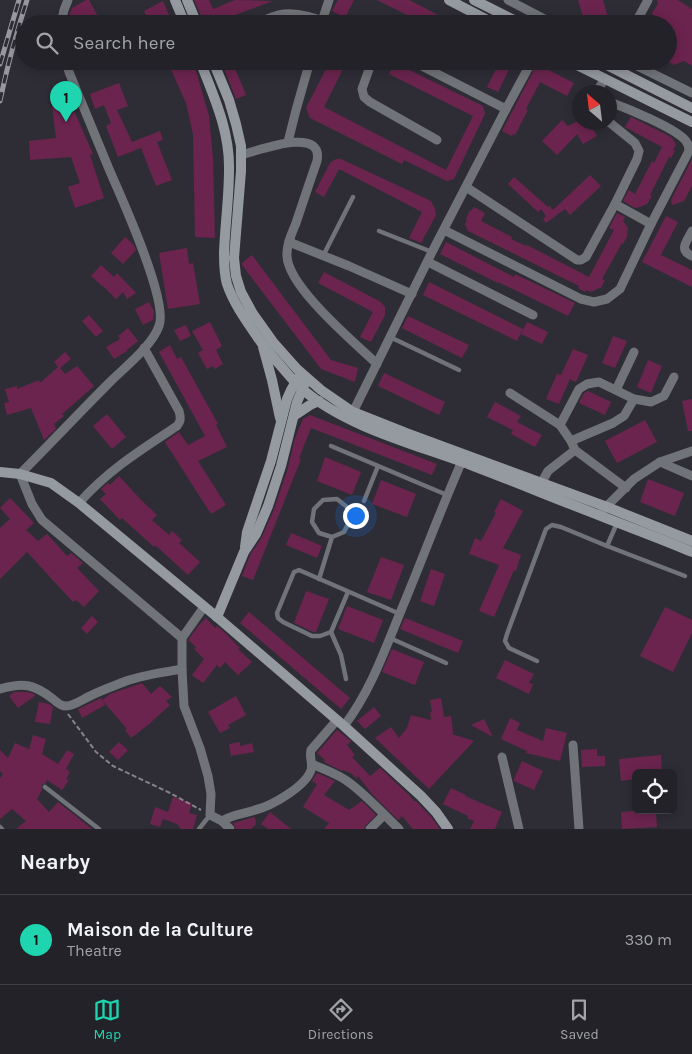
<!DOCTYPE html>
<html lang="en">
<head>
<meta charset="utf-8">
<style>
	:root { --surface:#222228; --page:#2e2f34; --text:#f1f3f6; --muted:#a2a4a8; --line:#3f3f45; --accent:#1fd5b0 }
	body { margin:0; font-family:Karla,sans-serif; background:var(--page); color:var(--text) }
	.controls { position:absolute; right:15px; bottom:15px; display:grid; overflow:hidden; border-radius:8px; box-shadow:0 2px 12px #0003 }
	.controls button { width:45px; height:45px; display:grid; place-items:center; padding:0; border:0; border-bottom:1px solid var(--line); background:var(--surface); color:var(--text); font:25px sans-serif }
	.compass { position:absolute; left:572px; top:85px; width:45px; height:45px; border-radius:50%; background:var(--surface); box-shadow:0 2px 12px #0003; rotate:332deg }
	.you { position:absolute; left:355px; top:515px; width:18px; height:18px; margin:-12px; border:4px solid #fff; border-radius:50%; background:#1a73e8; box-shadow:0 0 0 8px #1a73e833 }
	.badge { display:grid; place-items:center; width:32px; height:32px; border-radius:50%; background:var(--accent); color:#111; font-size:16px; font-weight:700 }
	.pin { position:absolute; translate:-50% -41px; filter:drop-shadow(0 1px 2px #0008) }
	.pin::after { content:''; position:absolute; top:26px; width:18px; height:15px; background:inherit; clip-path:polygon(0 0,100% 0,50% 100%) }
	.list { margin:0; padding:0; list-style:none }
	h2 { display:flex; justify-content:space-between; align-items:center; height:65px; margin:0; padding:0 20px; font-size:21px }
	h2 small { font-size:16px; font-weight:400; color:var(--muted) }
	.list li { display:grid; grid-template-columns:32px 1fr auto; gap:15px; align-items:center; box-sizing:border-box; height:90px; padding:0 20px; border-top:1px solid var(--line) }
	.list b { display:block; font-size:19px; white-space:nowrap }
	.list p { margin:0; font-size:16px; white-space:nowrap; color:var(--muted) }
	.list em { font-size:16px; font-style:normal; color:var(--muted) }
	.icon { flex:none; width:28px; height:28px; fill:none; stroke:currentColor; stroke-width:2; stroke-linecap:round; stroke-linejoin:round }
	.map { position:relative; flex:none; width:692px; height:829px; overflow:hidden }
	.search { position:absolute; background:var(--surface); box-shadow:0 2px 12px #0003; left:15px; right:15px; top:15px; height:55px; display:flex; align-items:center; gap:12px; box-sizing:border-box; padding:0 18px; border-radius:28px; color:var(--muted); font-size:19px }
	.sheet { height:155px; background:var(--surface) }
	nav { display:flex; justify-content:space-around; align-items:center; box-sizing:border-box; height:70px; border-top:1px solid var(--line); background:var(--surface); font-size:14px; color:var(--muted) }
	nav a { display:grid; justify-items:center; gap:2px }
	nav .on { color:var(--accent) }
	.map>svg:first-child { display:block }
	.building { fill:#6b244e }
	.lines { fill:none; stroke-linecap:round; stroke-linejoin:round }
	.path { stroke:#84838b; stroke-width:2; stroke-dasharray:5 2.5; stroke-linecap:butt }
	.lane { stroke:#707377; stroke-width:4.5 }
	.street { stroke:#707377; stroke-width:9 }
	.secondary { stroke:#959aa0; stroke-width:10 }
	.rail-casing { stroke:#98979e; stroke-width:5 }
	.rail { stroke:#2e2d36; stroke-width:3; stroke-dasharray:9; stroke-linecap:butt }
</style>
</head>
<body>
<div class="map">
<svg width="692" height="829" viewBox="0 0 692 829">
	<rect width="100%" height="100%" fill="#2e2d36"/>
	<!-- building -->
	<g class="building">
		<path d="M86 0H89L102 24H73L69 16 72 8Z"/>
		<path d="M194 0H209L213 9 235 0 273 1 211 24 203 20Z"/>
		<path d="M338 0H354L345 18 332 11Z"/>
		<path d="M377 0H409L456 24H425Z"/>
		<path d="M578 0H603L610 24H591L584 20Z"/>
		<path d="M657 0H678L692 9V66L684 61 674 65 668 61V24H656L652 13 658 4Z"/>
		<path d="M163 1 173 24H150L144 11Z"/>
		<path d="M167 61H191L197 74 209 116 213 158 215 238 195 237 193 134 186 103Z"/>
		<path d="M221 61H232L246 95 236 99Z"/>
		<path d="M330 61H347L324 107 446 170 473 116 389 74 395 63 483 106 485 114 454 179 447 181 404 160 402 164 310 118 306 108Z"/>
		<path d="M500 61H513L498 92 487 87Z"/>
		<path d="M541 66 574 83 567 96 540 82 526 109 528 110 515 135 513 134 512 136 502 131 535 68Z"/>
		<path d="M119 83 128 106 117 110 132 142 160 131 163 140 157 142 172 180 156 186 141 148 118 157 106 126 111 123 104 105 95 109 90 94Z"/>
		<path d="M71 104 93 154 90 155 104 198 75 208 68 187 80 183 71 157 30 160 29 141 56 138 52 106Z"/>
		<path d="M631 117 669 136 672 138 676 145 673 150 675 151 671 158 669 157 650 195 652 196 647 204 640 207 635 208 623 201 629 190 635 194 652 161 654 163 662 147 625 127Z"/>
		<path d="M562 120 568 126 578 121 579 122H589L597 136 583 144 577 134 557 155 542 141Z"/>
		<path d="M336 159H341L431 201 435 209 436 215 421 243 409 238 422 212 339 169 324 197 315 192 330 163Z"/>
		<path d="M692 159V186L684 201 672 205 671 200Z"/>
		<path d="M590 175 601 186 570 215 565 209 546 223 543 219 546 216 541 209 538 212 508 184 514 177 548 207 550 206 553 210Z"/>
		<path d="M474 207 485 213 481 221 512 237 511 239 526 246 527 245 589 277 614 230 609 228 617 213 625 217 623 221 628 228 627 237 623 244 622 243 602 279 605 280 601 288H599L591 292 586 290 585 292 578 288 579 286 468 231 465 224 467 220 466 219 470 210 471 211Z"/>
		<path d="M666 216 678 222 661 255 692 270V287L642 262Z"/>
		<path d="M125 237 134 245 136 250 123 264 111 253Z"/>
		<path d="M446 242 514 277 515 274 575 303 568 316 498 282V283L440 254Z"/>
		<path d="M187 248 189 264 193 263 200 304 168 309 159 253Z"/>
		<path d="M252 255 331 360 358 368 355 382 321 369 242 265V263Z"/>
		<path d="M101 265 114 277 117 273 136 293 127 299 123 292 116 299 103 286H102L91 276Z"/>
		<path d="M324 272 381 302 385 307V315L371 342 360 337 373 312 318 283Z"/>
		<path d="M429 282 523 329 517 341 423 295Z"/>
		<path d="M149 302 154 311 153 320 143 325 135 309Z"/>
		<path d="M89 315 103 331 96 337 82 321Z"/>
		<path d="M408 316 469 345 462 358 402 328Z"/>
		<path d="M210 322 222 346 216 350 223 364 215 369 213 366 207 369 198 353 203 350 192 331Z"/>
		<path d="M527 322 548 332 542 344 521 334Z"/>
		<path d="M186 325 191 336 180 341 174 330Z"/>
		<path d="M128 328 138 341 127 350V351L114 359 106 347 120 339 118 336Z"/>
		<path d="M613 336 627 341 615 368 602 363Z"/>
		<path d="M170 345 177 359 181 357 218 424 216 425 227 447 198 461 226 505 211 514 165 442 179 432 188 445 205 436 159 352Z"/>
		<path d="M573 349 588 355 576 382 570 379 559 404 546 399 557 374 561 375Z"/>
		<path d="M65 352 71 359 60 368 65 374 77 366 94 386 62 414 64 416 54 424 56 429 44 440 31 408 7 415 4 403 9 402 5 389 17 386V389L39 380 40 383 58 367 54 362Z"/>
		<path d="M648 360 662 366 651 393 637 387Z"/>
		<path d="M384 373 445 402 439 415 378 386Z"/>
		<path d="M588 391 611 402 605 415 579 403 584 393Z"/>
		<path d="M692 399V431H688L682 401Z"/>
		<path d="M495 402 521 416 517 422 542 435 535 447 511 434 513 430 487 417Z"/>
		<path d="M107 414 126 437 112 449 93 426Z"/>
		<path d="M310 415 437 464 432 475 311 428 299 458 301 459 253 580 242 576 250 555 262 537 274 509 288 468 295 438 303 419Z"/>
		<path d="M645 420 657 442 617 463 605 441Z"/>
		<path d="M325 457 361 472 352 495 317 481Z"/>
		<path d="M119 476 141 500 157 515 152 520 169 535 172 531 182 540 179 543 200 562 188 575 155 545 154 547 122 518 120 520 100 499 106 494 101 489 108 483 110 485Z"/>
		<path d="M648 479 684 493 675 516 640 502Z"/>
		<path d="M381 480 416 494 407 517 372 504Z"/>
		<path d="M10 498 34 523 26 530 38 541 47 534 67 556 71 553 83 563 77 568 99 591 84 607 76 600 73 602 27 552 0 579V528L10 519 0 508Z"/>
		<path d="M501 499 523 511 503 548 521 555 516 571 514 570 494 617 479 611 499 565 469 554 475 538 481 541 496 513 494 512Z"/>
		<path d="M291 533 322 546 317 558 286 545Z"/>
		<path d="M381 557 404 565 391 600 367 592Z"/>
		<path d="M431 569 445 574 434 606 420 601Z"/>
		<path d="M306 591 329 599 316 632H313L294 623Z"/>
		<path d="M347 606 383 620 374 643 338 629Z"/>
		<path d="M665 607 692 620V633L673 672 640 656Z"/>
		<path d="M249 612 350 698 341 709 240 623Z"/>
		<path d="M92 616 98 622 87 634 81 628Z"/>
		<path d="M206 618 215 628 217 626 223 631 240 648 238 649 252 662 238 675 225 662 220 668 217 665 203 683 192 675 204 659 194 649 196 647 188 640 199 625Z"/>
		<path d="M405 618 463 641 458 653 400 629Z"/>
		<path d="M392 649 424 662 415 685 382 672Z"/>
		<path d="M505 660 534 674 529 683 533 684 529 694 496 678Z"/>
		<path d="M142 683 151 694 160 686 172 697 166 701 170 705 148 725 131 738 125 730 127 729 102 700 110 694Z"/>
		<path d="M14 692H27L34 694 35 696 18 708 9 696Z"/>
		<path d="M236 696 246 715 228 725 230 728 220 733 208 712Z"/>
		<path d="M101 698 105 705 82 718 78 709Z"/>
		<path d="M441 698 444 717 451 716 453 732 452 734 474 741 429 789 375 738 391 727 399 738 407 728 411 715 431 720 430 712H432L430 700Z"/>
		<path d="M39 702 49 704 53 707 50 724 35 722Z"/>
		<path d="M374 707 381 716 365 729 357 721Z"/>
		<path d="M510 718 520 723 517 730 543 741 546 728 567 733 560 761 526 753 527 751 501 739Z"/>
		<path d="M484 719 493 737 471 725Z"/>
		<path d="M337 730 351 741 347 745 355 755 352 757 370 776 380 768 409 795 414 801H416L432 818 440 829H413L402 816 398 820 372 794 358 776 356 778 351 773 343 770 342 771 324 762 325 760 317 753Z"/>
		<path d="M33 735 46 739 42 754 58 764 67 750 74 754 66 769 70 772 66 779 69 780 62 790 47 780 46 783 42 785V790L37 799 49 812 58 802 92 829H16L26 821 12 809 0 819V778L3 774 0 771V750L8 758 15 743 29 749Z"/>
		<path d="M119 742 128 750 118 760 109 752Z"/>
		<path d="M240 742V746L252 743 254 752 231 756 229 744Z"/>
		<path d="M597 749V756H605V766L582 767 581 750Z"/>
		<path d="M661 755 662 773H636V779L621 781 619 759Z"/>
		<path d="M522 761 543 771 534 790 514 781V779Z"/>
		<path d="M317 773 335 781 324 795 349 810 362 801 376 815 366 825 364 829H324L329 823 303 807 317 784 312 781Z"/>
		<path d="M451 788 466 795 465 796 502 812 495 829H470L474 821 467 818 468 816 443 804Z"/>
		<path d="M173 797 192 803 189 813 197 815 193 829H181L177 824 163 819 160 827 150 824 155 807 168 812Z"/>
		<path d="M646 810H656L657 827 622 829 621 812Z"/>
		<path d="M270 812 291 829H268L261 824Z"/>
		<path d="M255 817 256 824 251 829H236L233 823Z"/>
	</g>
	<g class="lines">
		<!-- path -->
		<path class="path" d="M68 714 96 752 113 766 170 793 201 810"/>
		<!-- lane -->
		<g class="lane">
			<path d="M379 231 432 252"/>
			<path d="M323 256 353 197"/>
			<path d="M390 337 459 370"/>
			<path d="M331 446 447 495"/>
			<path d="M364 501 378 466"/>
			<path d="M617 523 607 546 685 576"/>
			<path d="M319 579 332 537 344 532 350 520 347 507 337 499 323 500 314 509 312 522 319 533 332 537"/>
			<path d="M331 632 320 636H312L283 622 278 618 277 613 294 572 299 570 400 614"/>
			<path d="M390 638 446 663"/>
			<path d="M537 661 509 648 505 641 507 634 546 529 552 525 561 527 607 546"/>
			<path d="M346 679 341 655 331 632 348 592"/>
			<path d="M45 787 99 829"/>
			<path d="M0 827 2 829"/>
			<path d="M199 829 210 815"/>
		</g>
		<!-- street -->
		<g class="street">
			<path d="M508 0 554 24"/>
			<path d="M61 24 64 10 68 0"/>
			<path d="M254 24C262 21 270 17 278 15 295 11 314 17 330 24"/>
			<path d="M321 24 329 0"/>
			<path d="M635 24 648 0"/>
			<path d="M66 61 69 72C82 104 96 137 109 169 121 197 169 301 159 326 152 346 125 367 110 382 79 413 50 444 20 474L32 504 42 520 182 638"/>
			<path d="M372 61 362 89 364 97 370 102 437 140"/>
			<path d="M412 61 506 109"/>
			<path d="M627 61 692 93"/>
			<path d="M596 92 605 79"/>
			<path d="M288 142 296 110 310 61"/>
			<path d="M241 155C257 151 324 125 317 161 310 181 303 202 296 223 292 233 286 245 287 256 288 287 354 342 377 364"/>
			<path d="M466 187 577 260H581L586 257 615 204 637 159 639 151 635 143 609 122"/>
			<path d="M615 204 651 224"/>
			<path d="M444 230 581 299 594 302 607 299 620 289 651 224 689 151C689 147 688 144 686 141 676 128 626 108 610 102"/>
			<path d="M692 231C687 241 678 250 692 256"/>
			<path d="M289 242 349 266 412 294"/>
			<path d="M428 262 533 315"/>
			<path d="M616 390 634 352"/>
			<path d="M510 393 560 425 571 441 575 450 626 488"/>
			<path d="M353 412 432 252 506 109 532 61"/>
			<path d="M560 425 579 389 587 384 599 382 634 399 651 402 664 396 674 377"/>
			<path d="M571 441 613 423 624 416 634 399"/>
			<path d="M660 462 692 476"/>
			<path d="M542 482 548 471 575 450"/>
			<path d="M79 503C107 471 142 449 177 426 181 421 181 418 179 411L144 348"/>
			<path d="M602 511 634 479 660 462 692 451"/>
			<path d="M204 607 182 638V669L184 706 200 748 208 776 211 794 210 815 222 821 230 829"/>
			<path d="M0 689C23 682 34 684 53 699 57 702 60 706 66 706 74 706 83 699 90 696 102 690 114 686 126 681 143 675 164 672 182 669"/>
			<path d="M344 726C370 692 384 652 400 613 421 563 440 511 462 461"/>
			<path d="M573 745 579 829"/>
			<path d="M502 757 519 829"/>
			<path d="M312 764C323 769 334 773 344 779 363 791 382 813 399 829"/>
			<path d="M222 821C233 814 244 814 255 810 272 806 306 786 311 770 313 763 309 757 311 750L337 720"/>
			<path d="M370 829 384 815"/>
		</g>
		<!-- secondary -->
		<g class="secondary">
			<path d="M175 0 185 24"/>
			<path d="M187 0 197 24"/>
			<path d="M449 0 495 24"/>
			<path d="M474 0 522 24"/>
			<path d="M200 61C214 97 230 131 229 170 229 198 225 225 224 253 224 263 224 274 227 284 233 302 245 319 256 335 263 346 272 356 280 365 287 373 294 382 302 389 349 429 419 445 476 467 518 483 559 500 601 516 631 528 662 539 692 552"/>
			<path d="M213 61 229 100 236 124 241 146V171L234 258 236 276 241 292 253 314 273 342 297 369 321 390 353 412 406 433 607 507 692 541"/>
			<path d="M569 61 692 122"/>
			<path d="M599 61 692 108"/>
			<path d="M263 347 272 380 280 418"/>
			<path d="M295 415 310 405 319 401"/>
			<path d="M0 472 20 474 51 483 79 503 217 617 344 726 421 796 436 812 448 829"/>
			<path d="M245 547 247 532 271 461 287 399 291 390 298 378"/>
			<path d="M217 617 244 552 256 534 268 506 281 466 297 402 305 383"/>
		</g>
		<defs>
			<g id="rail">
				<path d="M0 64 19 0"/>
				<path d="M0 101C7 67 16 34 27 0"/>
			</g>
		</defs>
		<!-- rail casing -->
		<use href="#rail" class="rail-casing"/>
		<!-- rail -->
		<use href="#rail" class="rail"/>
	</g>
</svg>
<div class="controls">
<button><svg class="icon" aria-label="locate" viewBox="0 0 24 24"><circle cx="12" cy="12" r="6"/><path d="M12 2v4M12 18v4M2 12h4M18 12h4"/></svg></button>
</div>
<svg class="compass" viewBox="-18 -18 36 36"><path d="M0-13l5 13h-10z" fill="#e53935"/><path d="M0 13l5-13h-10z" fill="#a2a4a8"/></svg>
<div class="you"></div>
<div class="pin badge" style="left:66px;top:122px">1</div>
<div class="search"><svg class="icon" aria-label="search" viewBox="0 0 24 24"><circle cx="10" cy="10" r="6"/><path d="M15 15l6 6"/></svg>Search here</div>
</div>
<section class="sheet">
<h2>Nearby<small></small></h2>
<ul class="list">
<li><span class="badge">1</span><div><b>Maison de la Culture</b><p>Theatre</p></div><em>330 m</em></li>
</ul>
</section>
<nav>
<a class="on"><svg class="icon" aria-label="map" viewBox="0 0 24 24"><path d="M3 6l6-2 6 2 6-2v14l-6 2-6-2-6 2zM9 4v14M15 6v14"/></svg>Map</a>
<a><svg class="icon" aria-label="directions" viewBox="0 0 24 24"><path d="M12 3l9 9-9 9-9-9zM9 14v-3h6M13 9l2 2-2 2"/></svg>Directions</a>
<a><svg class="icon" aria-label="saved" viewBox="0 0 24 24"><path d="M7 4h10v16l-5-4-5 4z"/></svg>Saved</a>
</nav>
</body>
</html>
